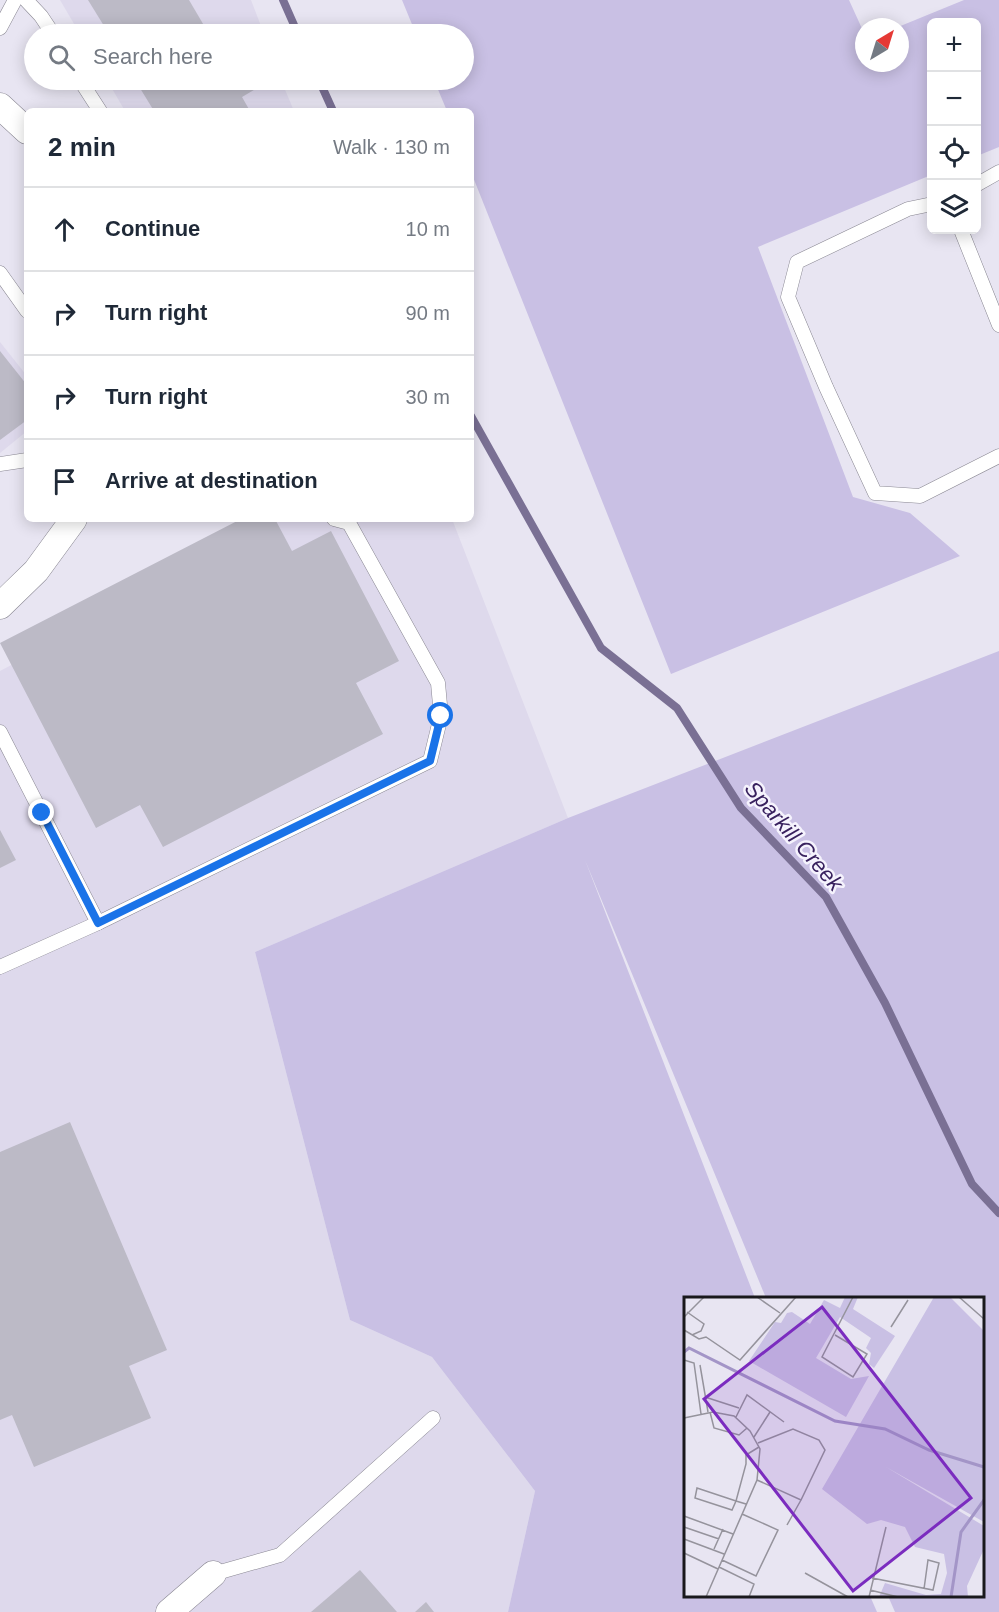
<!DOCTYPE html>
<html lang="en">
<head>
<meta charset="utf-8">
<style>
	:root { --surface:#fff; --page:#f2f2f3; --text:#1f2937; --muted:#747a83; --line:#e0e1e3 }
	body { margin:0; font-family:Helvetica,sans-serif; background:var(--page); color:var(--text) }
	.controls { position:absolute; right:18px; top:18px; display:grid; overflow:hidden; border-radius:9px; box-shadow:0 3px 15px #0003 }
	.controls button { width:54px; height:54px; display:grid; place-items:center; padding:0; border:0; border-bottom:2px solid var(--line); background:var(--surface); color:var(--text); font:30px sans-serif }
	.compass { position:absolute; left:855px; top:18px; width:54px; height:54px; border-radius:50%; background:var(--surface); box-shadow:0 3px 15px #0003; rotate:38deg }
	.stop { position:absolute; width:18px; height:18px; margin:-14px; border:4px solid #1a73e8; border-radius:50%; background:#fff }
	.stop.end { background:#1a73e8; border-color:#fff; box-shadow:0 2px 6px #0008 }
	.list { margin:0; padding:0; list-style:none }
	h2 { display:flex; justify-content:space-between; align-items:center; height:78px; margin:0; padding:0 24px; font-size:26px }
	h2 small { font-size:20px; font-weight:400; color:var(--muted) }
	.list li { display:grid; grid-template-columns:39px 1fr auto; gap:18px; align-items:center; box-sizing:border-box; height:84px; padding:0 24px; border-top:2px solid var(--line) }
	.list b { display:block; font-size:22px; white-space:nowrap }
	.list em { font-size:20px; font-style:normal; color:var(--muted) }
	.icon { flex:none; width:33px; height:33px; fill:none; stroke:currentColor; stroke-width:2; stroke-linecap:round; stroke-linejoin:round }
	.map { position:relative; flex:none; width:999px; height:1612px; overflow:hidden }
	.search { position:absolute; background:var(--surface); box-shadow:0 3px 15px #0003; left:24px; top:24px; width:450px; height:66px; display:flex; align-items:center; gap:15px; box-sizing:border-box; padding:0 21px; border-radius:33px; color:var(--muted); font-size:22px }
	.panel { position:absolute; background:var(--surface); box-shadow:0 3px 15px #0003; left:24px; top:108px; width:450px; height:414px; border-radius:9px }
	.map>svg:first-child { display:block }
	.built { fill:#ded9ec }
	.green { fill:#c9c0e4 }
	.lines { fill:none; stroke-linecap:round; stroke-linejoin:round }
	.stream { stroke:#7a7094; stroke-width:8 }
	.building { fill:#bcbac6 }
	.service-casing { stroke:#898792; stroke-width:15 }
	.minor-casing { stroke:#898792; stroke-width:27 }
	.service { stroke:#fff; stroke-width:14 }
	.minor { stroke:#fff; stroke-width:26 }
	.route { stroke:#1a73e8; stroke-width:8 }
	.labels { text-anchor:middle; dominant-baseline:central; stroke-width:5; stroke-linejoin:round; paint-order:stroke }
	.water-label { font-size:22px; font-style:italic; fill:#38215e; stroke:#f5f3fd }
	.inset-river { fill:none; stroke:#a395c7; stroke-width:3 }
	.inset-road { fill:none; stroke:#95939c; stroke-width:1.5 }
	.view { fill:#7b2cbf; fill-opacity:0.15; stroke:#7b2cbf; stroke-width:3 }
	.inset-edge { fill:none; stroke:#19181c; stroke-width:3 }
</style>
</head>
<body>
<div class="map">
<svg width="999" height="1612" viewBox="0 0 999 1612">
	<rect width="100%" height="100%" fill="#e8e5f2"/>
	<!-- built -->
	<g class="built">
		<path d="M60 0H251L264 34H80Z"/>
		<path d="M107 80H281L294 111H125Z"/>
		<path d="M0 342 27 376V431L0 453Z"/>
		<path d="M274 519H452L568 818 255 952 350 1320 432 1357 535 1491 508 1612H0V671L274 527Z"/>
	</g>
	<!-- green -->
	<g class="green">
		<path d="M402 0H849L864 33V63H900V27H898L964 0H999V147L977 156 976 22H932L931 175 758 247 853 497 910 513 960 556 671 674 471 172V111H447L434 80H464V34H416Z"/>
		<path d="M999 651V1612H895L888 1596H982V1298H766L585 860 755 1298H686V1596H870L877 1612H508L535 1491 432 1357 350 1320 255 952 568 818Z"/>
	</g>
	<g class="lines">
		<!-- stream -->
		<g class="stream">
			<path d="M283 0 298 34"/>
			<path d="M319 80 333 111"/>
			<path d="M471 416 601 648 677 708 741 808 826 897 885 1003 972 1184 999 1213"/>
		</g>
	</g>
	<!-- building -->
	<g class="building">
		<path d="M88 0H189L209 34H109Z"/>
		<path d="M135 80H255L259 87 242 97 250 111H154Z"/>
		<path d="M0 351 27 385V420L0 440Z"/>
		<path d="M241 519H275L292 551 331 531 399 661 356 683 383 734 163 847 140 805 96 828 0 643Z"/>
		<path d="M0 830 16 860 0 868Z"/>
		<path d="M70 1122 167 1350 129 1366 151 1418 34 1467 12 1415 0 1420V1152Z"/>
		<path d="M360 1570 397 1612H311Z"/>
		<path d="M426 1602 434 1612H415Z"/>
	</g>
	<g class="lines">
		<defs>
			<g id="service">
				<path d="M26 0 41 16 53 34"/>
				<path d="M0 28 15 0"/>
				<path d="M80 80 100 111"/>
				<path d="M976 185 999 172"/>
				<path d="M932 204 908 209 797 262 788 297 826 387 875 493 920 496 999 456"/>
				<path d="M961 230 999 325"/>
				<path d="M0 273 27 311"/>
				<path d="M0 464 27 460"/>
				<path d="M0 732 98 923 430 761 441 716 438 683 349 523 334 519"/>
				<path d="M0 967 98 923"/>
				<path d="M213 1574 280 1555 433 1418"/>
			</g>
			<g id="minor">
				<path d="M0 106 27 131"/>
				<path d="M0 606 36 571 74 519"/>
				<path d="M169 1612 213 1574"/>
			</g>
		</defs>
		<!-- service casing -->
		<use href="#service" class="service-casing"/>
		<!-- minor casing -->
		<use href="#minor" class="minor-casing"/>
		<!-- service -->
		<use href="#service" class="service"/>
		<!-- minor -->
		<use href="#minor" class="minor"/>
	</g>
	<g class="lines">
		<!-- route -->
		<path class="route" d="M42 813 98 923 430 761 441 716"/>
	</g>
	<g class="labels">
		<!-- water labels -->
		<g class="water-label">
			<text transform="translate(794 836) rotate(49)">Sparkill Creek</text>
		</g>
	</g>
	<!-- overview -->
	<g transform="translate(684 1297)">
		<rect width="300" height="300" fill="#e8e5f2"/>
		<path d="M161 0H174L169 12 211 39 190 71 185 67 187 56 182 51 187 41 156 20 132 61 167 82 185 79 162 120 65 64 91 25 97 26 103 16 108 15 126 27 140 3 156 11ZM250 0H266L300 34V225L202 170 300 229V252L283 289 284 300H195L201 286 242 298 257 297 263 276 260 257 231 250 221 230 197 223 183 227 138 192Z" fill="#c9c0e4"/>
		<path class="inset-river" d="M0 55 5 51 151 124 201 132 245 153 300 170M267 300 277 235 300 203"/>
		<path class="inset-road" d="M73 0 96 16M275 0 300 22M3 15 20 27 17 34 8 38M0 20 20 0M207 30 224 3M0 33 15 42 22 40 56 63 112 0M151 38 183 57 169 80 138 60 169 0M0 63 10 66 17 117M16 68 24 115M21 100 55 111M26 115 30 131 55 138 63 131M52 120 63 98 100 125M0 121 29 115 50 119 66 134 76 152 73 183 22 300M70 140 86 115M73 183 117 203 141 153 135 143 109 132 74 146M62 207 52 204 13 191 11 201 48 213 52 204 62 167V158L75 150M0 219 49 237M103 228 117 203M0 230 35 242M0 242 40 257M30 252 39 232M0 256 34 272M38 263 72 279 94 233 58 217M35 270 70 287 65 300M121 276 164 300M188 281 249 293 255 266 244 263 240 292M186 293 214 300M185 300 202 230"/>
		<path class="view" d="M138 10 287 201 169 294 20 102Z"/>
		<rect width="300" height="300" class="inset-edge"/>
	</g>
</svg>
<div class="controls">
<button>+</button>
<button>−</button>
<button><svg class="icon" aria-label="locate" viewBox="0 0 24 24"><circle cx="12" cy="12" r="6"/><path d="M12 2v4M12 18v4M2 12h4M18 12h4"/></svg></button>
<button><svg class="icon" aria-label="layers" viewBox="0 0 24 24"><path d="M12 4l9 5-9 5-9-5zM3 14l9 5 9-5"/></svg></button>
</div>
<svg class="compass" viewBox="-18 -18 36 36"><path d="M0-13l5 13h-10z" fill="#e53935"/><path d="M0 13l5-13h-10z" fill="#747a83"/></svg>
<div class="stop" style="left:441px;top:716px"></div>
<div class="stop end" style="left:42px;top:813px"></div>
<div class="search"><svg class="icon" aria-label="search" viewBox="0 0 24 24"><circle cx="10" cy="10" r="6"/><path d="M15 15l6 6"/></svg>Search here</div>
<section class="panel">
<h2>2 min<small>Walk · 130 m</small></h2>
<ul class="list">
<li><svg class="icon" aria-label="ahead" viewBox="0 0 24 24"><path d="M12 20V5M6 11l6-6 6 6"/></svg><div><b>Continue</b></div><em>10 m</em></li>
<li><svg class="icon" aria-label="right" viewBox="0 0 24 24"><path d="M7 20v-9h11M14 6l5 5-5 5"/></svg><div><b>Turn right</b></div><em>90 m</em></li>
<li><svg class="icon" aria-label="right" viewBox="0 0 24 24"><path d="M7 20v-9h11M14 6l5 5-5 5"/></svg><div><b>Turn right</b></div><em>30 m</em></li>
<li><svg class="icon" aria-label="arrive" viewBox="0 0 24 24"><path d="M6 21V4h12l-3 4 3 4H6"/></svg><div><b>Arrive at destination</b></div></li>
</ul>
</section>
</div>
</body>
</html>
